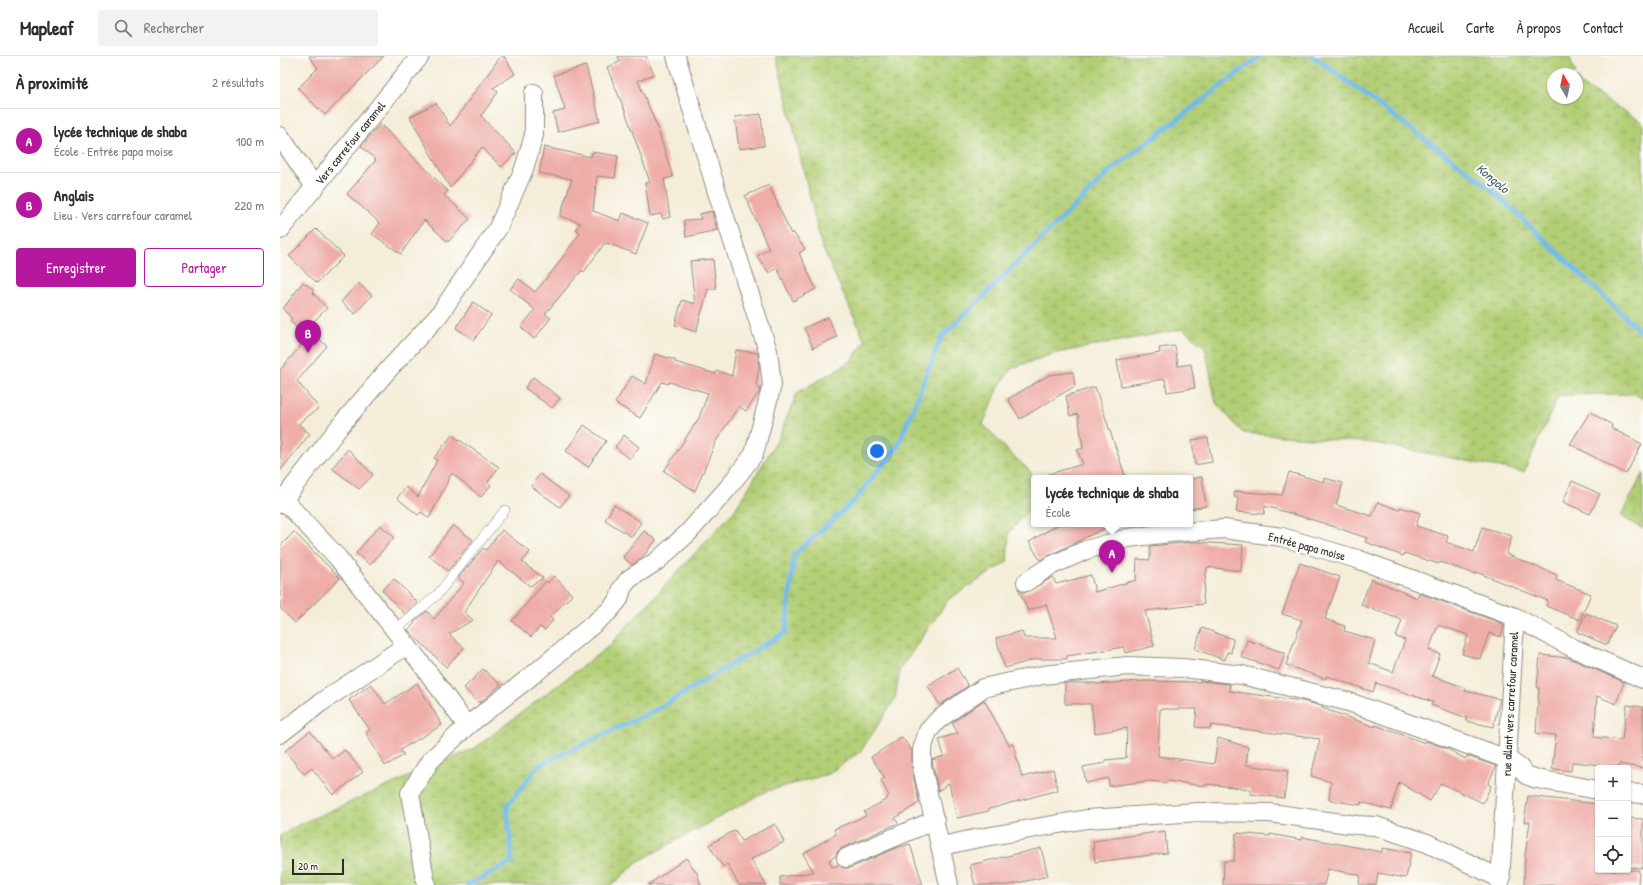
<!DOCTYPE html>
<html lang="fr">
<head>
<meta charset="utf-8">
<style>
	:root { --surface:#fff; --page:#f2f2f3; --text:#2b2b33; --muted:#7c7c81; --line:#e1e1e2; --accent:#b5179e }
	body { margin:0; font-family:"Patrick Hand",sans-serif; background:var(--page); color:var(--text) }
	.controls { position:absolute; right:12px; bottom:12px; display:grid; overflow:hidden; border-radius:4px; box-shadow:0 1px 3px #0004 }
	.controls button { width:36px; height:36px; display:grid; place-items:center; padding:0; border:0; border-bottom:1px solid var(--line); background:var(--surface); color:var(--text); font:20px sans-serif }
	.compass { position:absolute; left:1267px; top:12px; width:36px; height:36px; border-radius:50%; background:var(--surface); box-shadow:0 1px 3px #0004; rotate:351deg }
	.scale { position:absolute; left:12px; bottom:10px; width:52px; box-sizing:border-box; padding-left:4px; border:2px solid #2b2b2b; border-top:0; font-size:11px; line-height:14px; white-space:nowrap; color:#2b2b2b; -webkit-text-stroke:3px #fdfcf7; paint-order:stroke }
	.you { position:absolute; left:597px; top:395px; width:14px; height:14px; margin:-10px; border:3px solid #fff; border-radius:50%; background:#1a73e8; box-shadow:0 0 0 6px #1a73e833 }
	.badge { display:grid; place-items:center; width:26px; height:26px; border-radius:50%; background:var(--accent); color:#fff; font-size:13px; font-weight:700 }
	.pin { position:absolute; translate:-50% -33px; filter:drop-shadow(0 1px 2px #0008) }
	.pin::after { content:''; position:absolute; top:21px; width:14px; height:12px; background:inherit; clip-path:polygon(0 0,100% 0,50% 100%) }
	.popup { position:absolute; left:751px; top:419px; width:162px; height:52px; box-sizing:border-box; display:grid; place-content:center; border-radius:4px; background:var(--surface); filter:drop-shadow(0 1px 3px #0005); font-size:13px; white-space:nowrap; color:var(--muted) }
	.popup b { font-size:15px; color:var(--text) }
	.popup::after { content:''; position:absolute; left:50%; top:100%; margin-left:-8px; border:8px solid transparent; border-top-color:var(--surface) }
	.list { margin:0; padding:0; list-style:none }
	h2 { display:flex; justify-content:space-between; align-items:center; height:52px; margin:0; padding:0 16px; font-size:17px }
	h2 small { font-size:13px; font-weight:400; color:var(--muted) }
	.list li { display:grid; grid-template-columns:26px 1fr auto; gap:12px; align-items:center; box-sizing:border-box; height:64px; padding:0 16px; border-top:1px solid var(--line) }
	.list b { display:block; font-size:15px; white-space:nowrap }
	.list p { margin:0; font-size:13px; white-space:nowrap; color:var(--muted) }
	.list em { font-size:13px; font-style:normal; color:var(--muted) }
	.actions { display:flex; gap:8px; padding:12px 16px }
	.actions a { flex:1; padding:9px 0; border:1px solid var(--accent); border-radius:4px; text-align:center; font-size:14px; color:var(--accent) }
	.actions .main { background:var(--accent); color:#fff }
	.icon { flex:none; width:22px; height:22px; fill:none; stroke:currentColor; stroke-width:2; stroke-linecap:round; stroke-linejoin:round }
	.map { position:relative; flex:none; width:1363px; height:829px; overflow:hidden }
	header { display:flex; align-items:center; gap:24px; box-sizing:border-box; height:56px; padding:0 20px; background:var(--surface); border-bottom:1px solid var(--line) }
	header strong { font-size:19px }
	nav { display:flex; gap:22px; margin-inline-start:auto; font-size:14px }
	.search { width:280px; height:36px; background:var(--page); display:flex; align-items:center; gap:10px; box-sizing:border-box; padding:0 14px; border-radius:4px; color:var(--muted); font-size:15px }
	main { display:flex }
	aside { flex:1; background:var(--surface) }
	.map>svg:first-child { display:block }
	.wetland { fill:url(#wetland-marsh); stroke:#6e7d50 }
	.lines { fill:none; stroke-linecap:round; stroke-linejoin:round }
	.stream { stroke:#71bae9; stroke-width:5 }
	.building { fill:#efada8 }
	.service-casing { stroke:#908c82; stroke-width:10 }
	.minor-casing { stroke:#908c82; stroke-width:20 }
	.service { stroke:#fff; stroke-width:9 }
	.minor { stroke:#fff; stroke-width:18 }
	.labels { text-anchor:middle; dominant-baseline:central; stroke-width:4; stroke-linejoin:round; paint-order:stroke }
	.street-label { font-size:12px; fill:#2b2b2b; stroke:#fdfcf7 }
	.water-label { font-size:13px; font-style:italic; fill:#445d6e; stroke:#fdfcf7 }
</style>
</head>
<body>
<header>
<strong>Mapleaf</strong>
<div class="search"><svg class="icon" aria-label="search" viewBox="0 0 24 24"><circle cx="10" cy="10" r="6"/><path d="M15 15l6 6"/></svg>Rechercher</div>
<nav><a>Accueil</a><a>Carte</a><a>À propos</a><a>Contact</a></nav>
</header>
<main>
<aside>
<h2>À proximité<small>2 résultats</small></h2>
<ul class="list">
<li><span class="badge">A</span><div><b>lycée technique de shaba</b><p>École · Entrée papa moise</p></div><em>100 m</em></li>
<li><span class="badge">B</span><div><b>Anglais</b><p>Lieu · Vers carrefour caramel</p></div><em>220 m</em></li>
</ul>
<div class="actions"><a class="main">Enregistrer</a><a>Partager</a></div>
</aside>
<div class="map">
<svg width="1363" height="829" viewBox="0 0 1363 829">
	<defs>
		<pattern id="wetland-marsh" width="20" height="14" patternUnits="userSpaceOnUse"><rect width="20" height="14" fill="#b2cf76"/><path d="M1 5h8M5 5V1M11 12h8M15 12V8" fill="none" stroke="#99b266"/></pattern>
	</defs>
	<rect width="100%" height="100%" fill="#fdfcf7"/>
	<filter id="ink" filterUnits="userSpaceOnUse"><feTurbulence type="fractalNoise" baseFrequency=".025" numOctaves="2"/><feDisplacementMap in="SourceGraphic" scale="8" xChannelSelector="R" yChannelSelector="G"/><feConvolveMatrix kernelMatrix="1 2 1 2 8 2 1 2 1" color-interpolation-filters="sRGB"/></filter>
	<filter id="wash" filterUnits="userSpaceOnUse"><feTurbulence type="fractalNoise" baseFrequency=".012" numOctaves="4" result="noise"/><feDisplacementMap in="SourceGraphic" scale="16" xChannelSelector="R" yChannelSelector="G"/><feGaussianBlur stdDeviation="0.9" result="paint"/><feColorMatrix in="noise" values="0 0 0 0 0 0 0 0 0 0 0 0 0 0 0 0 0 1.4 0 .05"/><feComposite in="paint" operator="in"/></filter>
	<g filter="url(#wash)">
		<rect width="100%" height="100%" fill="#f4edd9"/>
		<!-- wetland -->
		<g class="wetland">
			<path d="M496 0H1289L1296 18H1273V42H1297V21L1300 28 1363 67V343L1355 338 1279 339 1244 416 1094 387 963 377 936 347 925 291 903 273 776 297 732 312 720 329 703 368 730 397 751 416 750 452 729 477 727 506 669 543 620 613 615 643 581 695 548 718 487 735 357 806 332 829H0V780L20 768 195 692 329 590 455 454 499 381 517 337 571 305 585 285 542 191Z"/>
			<path d="M1363 417V473L1341 460Z"/>
		</g>
		<g class="lines">
			<!-- stream -->
			<g class="stream">
				<path d="M1033 0 1208 130 1363 278"/>
				<path d="M188 829 232 806 227 750 259 709 374 655 506 576 514 499 572 447 618 390 661 282 830 115 980 0"/>
			</g>
		</g>
		<g id="blocks">
			<!-- building -->
			<g class="building">
				<path d="M29 0H104L45 59 18 32 38 12Z"/>
				<path d="M221 0H224L235 18 213 32 218 36 201 60 236 97 221 111 202 91 170 132 130 61 156 47 170 70Z"/>
				<path d="M338 0H366L374 18 358 25 376 68 393 121 384 123 390 161 383 163 381 158 370 160 365 127 370 126 344 52V53L327 11 340 6Z"/>
				<path d="M306 10 320 65 278 76 273 57 285 54 274 19Z"/>
				<path d="M481 58 484 90 459 93 455 61Z"/>
				<path d="M100 68 168 135 164 139 190 163 168 186 144 164 121 198 92 178 100 167 67 138 96 104 81 90Z"/>
				<path d="M264 91 311 101 312 96 338 100 335 122 317 120 313 155 340 165 343 157 368 167 356 198 327 187 326 188H324L304 216 302 214 265 258 271 262 254 283 241 271 255 254 230 233 239 223 255 236 275 212 300 177 296 173 300 167 280 160 292 123 259 117Z"/>
				<path d="M489 129 511 178 513 176 525 193 519 197 536 233 513 245 497 212 489 217 477 200 489 193 465 140Z"/>
				<path d="M432 155 437 174 406 181 404 164 421 163 420 158Z"/>
				<path d="M36 173 64 200 37 227 9 200Z"/>
				<path d="M433 203 436 233H428L416 276 395 269 402 244 415 248 410 205Z"/>
				<path d="M23 226 34 234 32 236 47 252 22 277 10 265 12 263 3 253Z"/>
				<path d="M78 227 92 239 75 258 61 246Z"/>
				<path d="M193 246 211 259 194 284 176 272Z"/>
				<path d="M548 261 557 281 533 292 524 272Z"/>
				<path d="M32 277 47 290 17 325 39 352 18 368 30 378 0 415V314Z"/>
				<path d="M895 290 898 310 911 308 915 332 887 336 885 323 841 330 837 304 880 297 879 292Z"/>
				<path d="M456 294 478 297 479 311 476 330 480 332V335L466 355 459 350 436 385 415 435 384 415 419 362 428 337 389 326 388 328 382 326 360 362 335 347 352 320 366 328 375 298 395 304V306L436 318 437 315 452 320Z"/>
				<path d="M793 316 795 330 740 363 728 343 769 319Z"/>
				<path d="M253 321 280 342 272 352 245 332Z"/>
				<path d="M815 331 846 422H769V418L803 408 797 394 803 392 798 358 790 360 786 340Z"/>
				<path d="M1310 356 1332 369 1331 372 1362 388 1346 418 1290 388Z"/>
				<path d="M304 369 326 385 308 411 286 395Z"/>
				<path d="M172 379 219 411 208 426 211 429 201 441 172 417 149 462 141 456 138 459 117 442 126 431 138 441 157 404 154 402Z"/>
				<path d="M344 379 359 391 350 403 335 391Z"/>
				<path d="M928 382 932 406 915 409 912 384Z"/>
				<path d="M68 393 93 419 79 433 52 412Z"/>
				<path d="M1009 416 1043 426 1044 422 1063 427 1056 449 1092 460 1098 446 1119 454 1120 451 1140 457 1136 470 1168 480 1166 486 1194 496 1202 471 1232 480 1226 498 1277 519 1276 524 1311 538 1300 564 1266 550 1268 545 1196 516 1195 518 1160 506 1159 508 1124 497 1123 500 1085 486 1087 482 1043 467 985 450 984 458 956 456 958 442 954 441 955 435 1002 439Z"/>
				<path d="M260 418 289 440 280 451 251 430Z"/>
				<path d="M922 421 926 450 910 453V423Z"/>
				<path d="M1292 425 1320 438 1310 458 1283 446Z"/>
				<path d="M334 449 361 466 352 481 325 464Z"/>
				<path d="M779 468H833L760 504 749 486Z"/>
				<path d="M100 469 114 481 90 509 76 497Z"/>
				<path d="M173 469 193 484 168 515 149 500Z"/>
				<path d="M222 474 250 496 242 506 263 522 250 530 218 505 184 556 193 564 169 578 184 592 166 611 128 574 135 567 134 566 147 555 154 563 184 527 178 522 203 492 206 494Z"/>
				<path d="M364 475 376 484 361 503 352 509 343 501Z"/>
				<path d="M14 476 60 522 15 567 0 552V490Z"/>
				<path d="M914 486 963 489 961 515 927 511 923 541 924 548 865 555 874 590 845 597 844 591 787 600V603H756L725 612 716 582 742 575 744 582H777L766 548 748 555 738 532 742 536H747L773 521 776 528 811 519 815 536 856 524 857 503 870 504V490Z"/>
				<path d="M1020 507 1060 521 1045 563 1065 570 1064 575 1095 584 1089 607 1113 616 1125 584 1116 581 1122 564 1081 549 1091 523 1137 542 1139 537 1224 568 1221 581 1209 577 1200 603 1182 598 1188 579 1158 569 1149 594 1160 598 1152 620 1186 632 1185 635 1220 643 1213 671 1186 665 1187 662 1151 649 1153 646 1096 627 1093 636 1046 620V623L1006 609 1022 564 1002 558Z"/>
				<path d="M274 520 292 539 270 561 273 564 265 574 260 571 251 581 232 565 266 525 268 527Z"/>
				<path d="M114 523 138 547 125 558 102 534Z"/>
				<path d="M1306 557 1336 570 1327 589 1297 576Z"/>
				<path d="M922 572 953 583 951 597 947 596 945 604 915 593Z"/>
				<path d="M967 584 1005 597 999 614 961 601Z"/>
				<path d="M1260 599 1289 602 1344 626 1336 648 1317 640 1314 681 1342 684 1347 649 1363 651V712L1339 708V711L1292 706 1291 715 1272 713 1276 679 1256 677 1259 631H1257Z"/>
				<path d="M677 612 688 630 660 649 648 630Z"/>
				<path d="M203 613 221 629 199 647 184 632Z"/>
				<path d="M863 625 920 626V625L950 628 949 635 1022 645 1042 650V652L1095 671V669L1145 687 1146 685 1168 693 1185 703 1187 700 1216 710 1208 728 1211 730 1203 747 1161 727 1150 745 1119 726 1111 754 1081 746V749L1049 744 1051 726 1031 720 1040 683 931 669 930 673 915 671 917 653H880L878 700 934 708 938 682 968 691 966 709 1008 715 1004 742 970 738V733L927 728 926 730 887 725 886 727 869 725 829 730 828 722 806 727 803 711 825 707V704L846 702 847 672 815 677 811 648H785V627H816V628Z"/>
				<path d="M137 627 162 669 120 694 124 699 105 710 86 677 90 674 69 644 91 628 105 648Z"/>
				<path d="M704 644 729 689 733 688 742 721 773 713 778 734 709 753V755L677 762 669 727 658 735 652 704 664 700 659 683 678 677 672 667Z"/>
				<path d="M30 675 53 703 65 694 83 716 53 739 32 712 24 718 5 695Z"/>
				<path d="M622 681 632 695V713L639 747 615 762 618 767 562 792 558 795 556 800 549 804 552 811 559 809 564 812H570L616 792 630 788 643 829H500V821L534 816 523 798 556 778 554 773 586 760 584 756 607 743 606 742 609 740 601 724 605 722 591 701Z"/>
				<path d="M1248 740 1318 748V814H1359L1358 829H1244L1245 799 1250 766H1244Z"/>
				<path d="M1348 762 1363 763V812L1348 811Z"/>
				<path d="M495 768 504 786 471 803 486 829H459L447 808 443 811 429 789 455 774 462 785Z"/>
				<path d="M885 775 887 797 815 806 813 785Z"/>
				<path d="M956 777 990 780V778L1022 784V781L1102 796V792L1131 797 1126 822 1098 817 1096 829H1079L1080 819 1048 813 1044 829H943L944 805H954Z"/>
				<path d="M761 792 768 820 729 829H695L690 809Z"/>
				<path d="M406 802 417 817 421 829H368Z"/>
			</g>
		</g>
	</g>
	<g filter="url(#ink)">
		<use href="#blocks" fill-opacity="0" stroke="#908c82" stroke-width="1"/>
		<g class="lines">
			<defs>
				<path id="service" d="M115 574 157 539 225 454"/>
				<g id="minor">
					<path d="M0 80 35 131"/>
					<path d="M0 174 140 0"/>
					<path d="M0 440 58 502 144 611 187 670 254 618 329 555 339 543 342 532 349 523 377 505 408 477 448 432 474 398 492 329 488 295 437 136 396 0"/>
					<path d="M0 448 60 370 108 314 159 259 218 172 244 113 254 79V37"/>
					<path d="M746 526 770 510 806 494 848 482 889 477 944 473 1002 481 1077 503 1235 561"/>
					<path d="M0 678 40 647 127 589"/>
					<path d="M1348 737 1363 738"/>
					<path d="M662 790 694 783 807 763 919 756 990 757 1076 769 1096 770 1147 787 1221 823"/>
					<path d="M566 802 655 764"/>
					<path d="M146 829 130 737 150 705 187 670"/>
					<path d="M669 829 642 711V694L648 675 659 663 703 632 763 619 847 610 903 612 962 619 1069 646 1227 703 1240 712 1246 719 1257 723 1318 734"/>
					<path d="M1220 829 1235 561 1293 592 1363 623"/>
				</g>
			</defs>
			<!-- service casing -->
			<use href="#service" class="service-casing"/>
			<!-- minor casing -->
			<use href="#minor" class="minor-casing"/>
			<!-- service -->
			<use href="#service" class="service"/>
			<!-- minor -->
			<use href="#minor" class="minor"/>
		</g>
	</g>
	<g class="labels">
		<!-- street labels -->
		<g class="street-label">
			<text transform="translate(70 87) rotate(-51)">Vers carrefour caramel</text>
			<text transform="translate(1027 490) rotate(15)">Entrée papa moise</text>
			<text transform="translate(1230 648) rotate(-87)">rue allant vers carrefour caramel</text>
		</g>
		<!-- water labels -->
		<g class="water-label">
			<text transform="translate(1213 122) rotate(40)">Kongolo</text>
		</g>
	</g>
</svg>
<div class="controls">
<button>+</button>
<button>−</button>
<button><svg class="icon" aria-label="locate" viewBox="0 0 24 24"><circle cx="12" cy="12" r="6"/><path d="M12 2v4M12 18v4M2 12h4M18 12h4"/></svg></button>
</div>
<svg class="compass" viewBox="-18 -18 36 36"><path d="M0-13l5 13h-10z" fill="#e53935"/><path d="M0 13l5-13h-10z" fill="#7c7c81"/></svg>
<div class="scale">20 m</div>
<div class="you"></div>
<div class="pin badge" style="left:832px;top:517px">A</div>
<div class="popup"><b>lycée technique de shaba</b>École</div>
<div class="pin badge" style="left:28px;top:297px">B</div>
</div>
</main>
</body>
</html>
